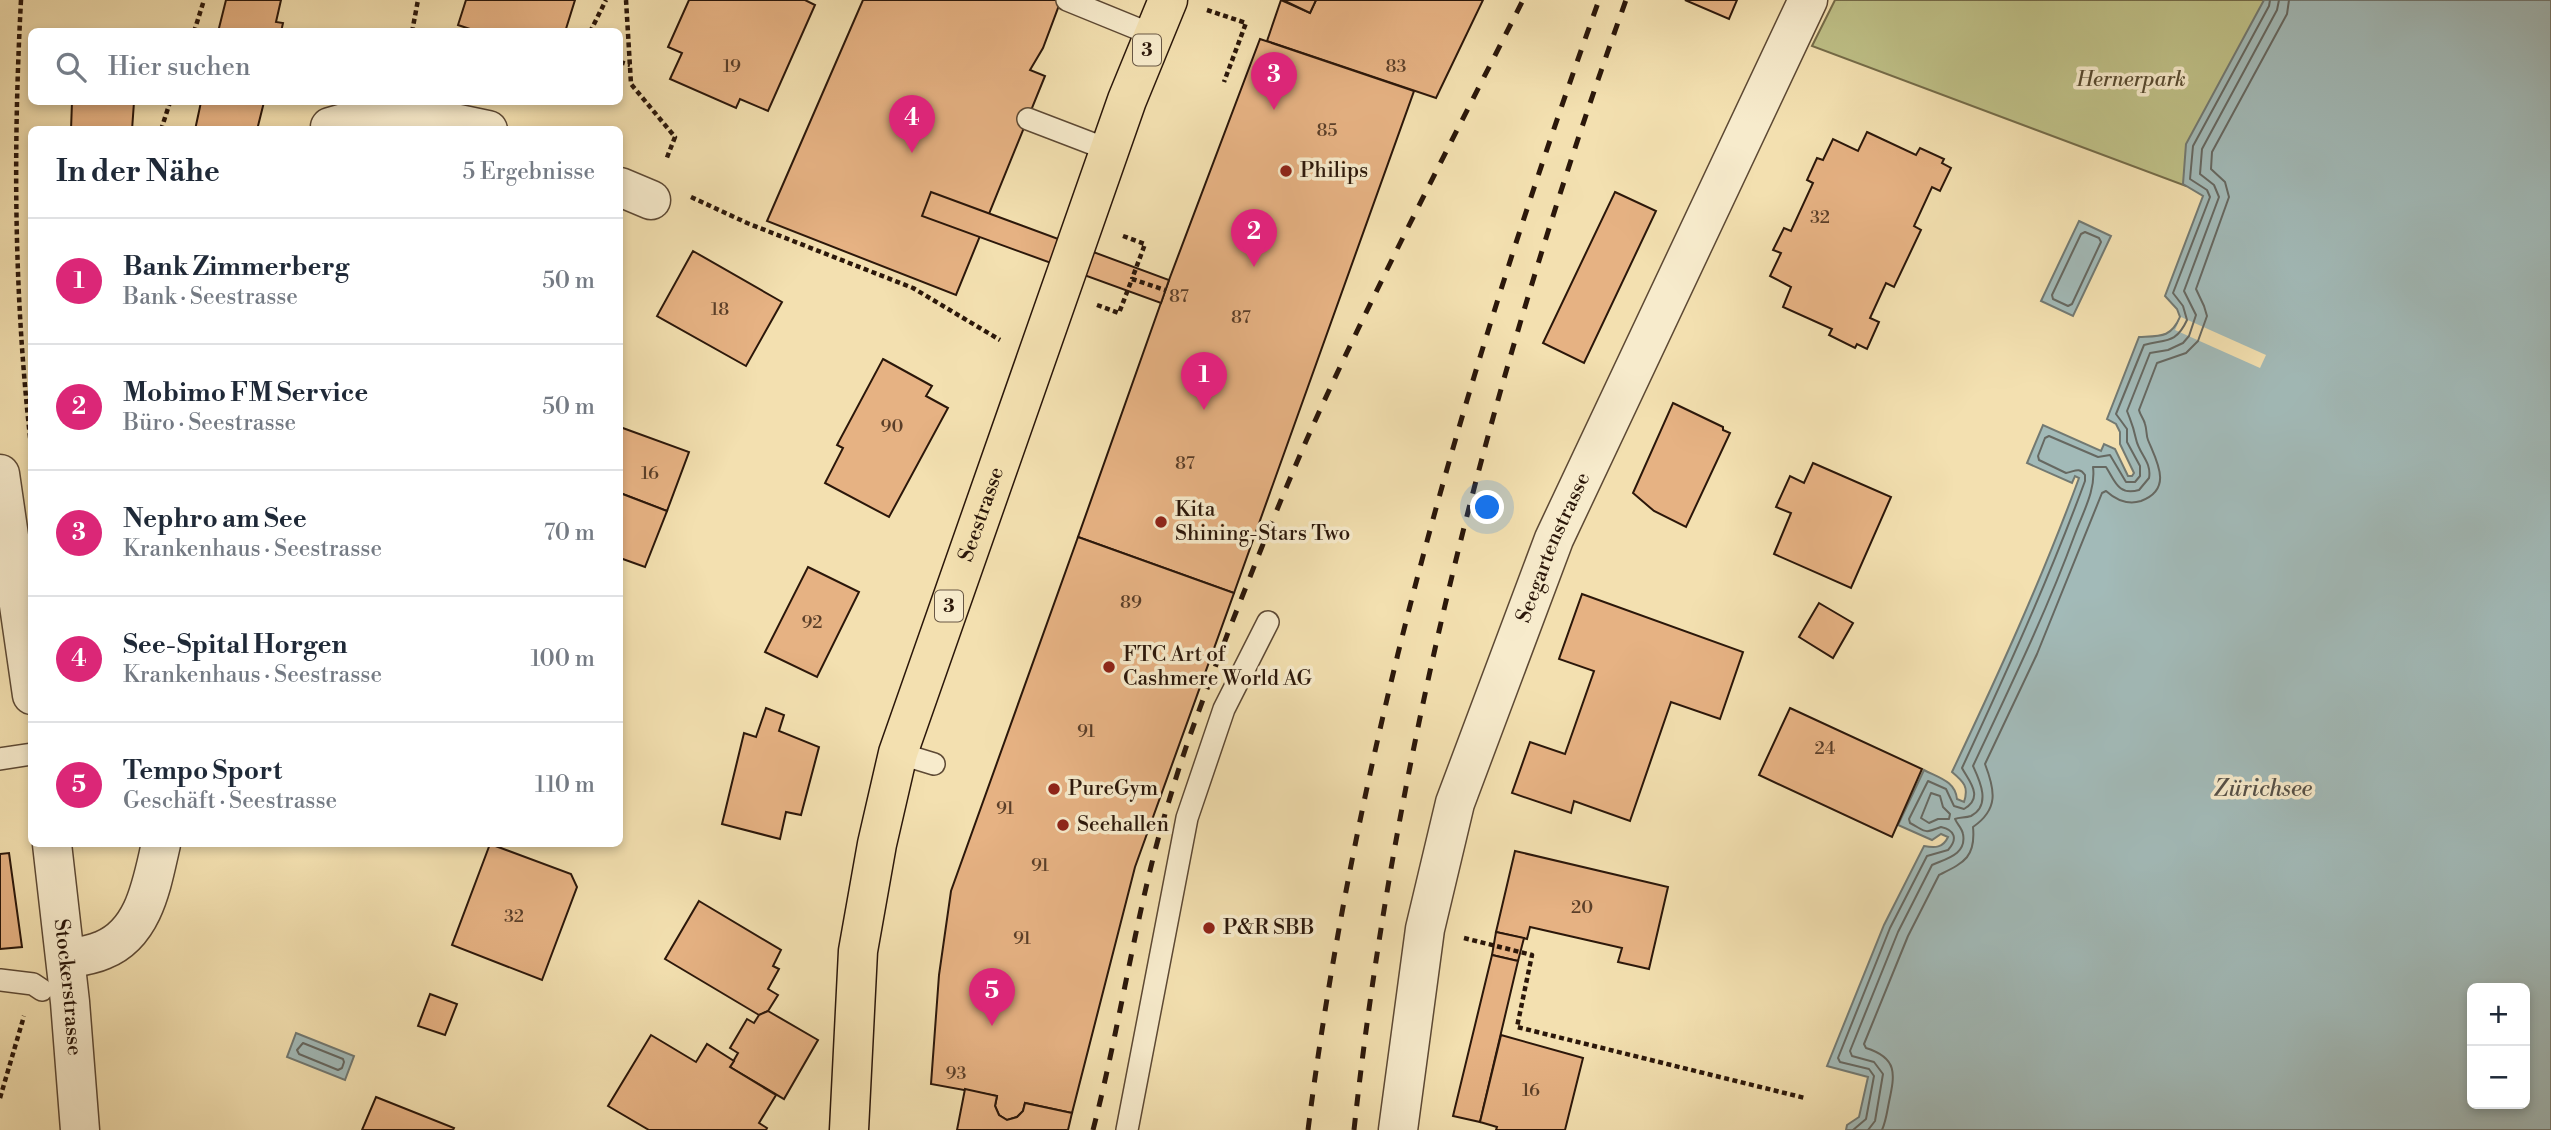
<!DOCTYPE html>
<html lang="de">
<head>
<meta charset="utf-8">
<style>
	:root { --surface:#fff; --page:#f2f2f3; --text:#1f2937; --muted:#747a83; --line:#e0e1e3; --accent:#db2777 }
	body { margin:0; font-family:"Libre Bodoni",serif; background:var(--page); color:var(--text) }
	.controls { position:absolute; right:21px; bottom:21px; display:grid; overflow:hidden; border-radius:10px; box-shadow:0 4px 10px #0003 }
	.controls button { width:63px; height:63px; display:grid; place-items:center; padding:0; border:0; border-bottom:2px solid var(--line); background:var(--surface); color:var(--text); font:35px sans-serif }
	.you { position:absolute; left:1488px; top:508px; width:24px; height:24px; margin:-18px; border:5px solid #fff; border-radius:50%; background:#1a73e8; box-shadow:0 0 0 10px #1a73e833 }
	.badge { display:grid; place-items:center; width:46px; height:46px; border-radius:50%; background:var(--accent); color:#fff; font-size:23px; font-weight:700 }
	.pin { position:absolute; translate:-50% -58px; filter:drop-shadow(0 2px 4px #0008) }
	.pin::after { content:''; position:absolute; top:37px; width:24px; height:21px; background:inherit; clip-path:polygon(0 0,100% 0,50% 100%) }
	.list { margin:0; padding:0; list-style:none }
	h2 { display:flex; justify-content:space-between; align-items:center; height:91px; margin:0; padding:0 28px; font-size:30px }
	h2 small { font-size:23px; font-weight:400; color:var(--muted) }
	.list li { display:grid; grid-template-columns:46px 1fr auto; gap:21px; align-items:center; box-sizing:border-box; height:126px; padding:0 28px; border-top:2px solid var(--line) }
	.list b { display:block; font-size:26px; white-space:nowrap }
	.list p { margin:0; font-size:23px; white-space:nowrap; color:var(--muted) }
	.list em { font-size:23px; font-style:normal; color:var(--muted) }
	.icon { flex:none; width:38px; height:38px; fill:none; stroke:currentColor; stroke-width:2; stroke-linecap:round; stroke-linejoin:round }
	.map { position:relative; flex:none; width:2551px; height:1130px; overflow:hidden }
	.search { position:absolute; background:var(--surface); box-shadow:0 4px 10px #0003; left:28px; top:28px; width:595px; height:77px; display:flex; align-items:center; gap:18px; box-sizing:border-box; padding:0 24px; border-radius:10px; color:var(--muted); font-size:26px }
	.panel { position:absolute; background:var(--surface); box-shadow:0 4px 10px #0003; left:28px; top:126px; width:595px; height:721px; border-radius:10px }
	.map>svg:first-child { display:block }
	.green { fill:#bfc188; stroke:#756c49; stroke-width:2 }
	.water { fill:#a2bab8; stroke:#727972; stroke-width:2; fill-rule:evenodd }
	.pier { fill:#f3e0b0 }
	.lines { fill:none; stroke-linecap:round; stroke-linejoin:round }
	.shore { stroke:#666861; stroke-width:2 }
	.building { fill:#e6b283; stroke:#2b170a; stroke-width:2 }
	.service-casing { stroke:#5d4934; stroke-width:24 }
	.minor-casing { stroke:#5d4934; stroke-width:41 }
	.primary-casing { stroke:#2b170a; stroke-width:41 }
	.path { stroke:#2b170a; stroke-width:4.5; stroke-dasharray:5 3.5; stroke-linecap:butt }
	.service { stroke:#f7ebcc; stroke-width:21 }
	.minor { stroke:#f7ebcc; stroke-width:38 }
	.primary { stroke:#f3e0b0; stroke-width:38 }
	.rail { stroke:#2b170a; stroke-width:5; stroke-dasharray:12 12; stroke-linecap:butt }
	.poi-dot { fill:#8f2418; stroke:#f7ebcc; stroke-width:2.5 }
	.labels { text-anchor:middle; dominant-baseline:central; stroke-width:7; stroke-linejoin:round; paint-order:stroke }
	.number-label { font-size:18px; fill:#5a3e28 }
	.shield { fill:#f7ebcc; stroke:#685744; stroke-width:2 }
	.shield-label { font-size:19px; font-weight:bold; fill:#2b170a }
	.park-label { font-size:21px; font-style:italic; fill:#574a30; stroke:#f7ebcc }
	.poi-label { font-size:21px; fill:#2b170a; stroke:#f7ebcc; text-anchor:start }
	.street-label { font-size:21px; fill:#2b170a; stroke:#f7ebcc }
	.water-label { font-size:23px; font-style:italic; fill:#555047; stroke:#f7ebcc }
</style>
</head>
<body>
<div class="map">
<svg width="2551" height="1130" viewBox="0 0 2551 1130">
	<rect width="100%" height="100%" fill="#f3e0b0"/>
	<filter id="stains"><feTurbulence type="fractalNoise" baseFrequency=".00286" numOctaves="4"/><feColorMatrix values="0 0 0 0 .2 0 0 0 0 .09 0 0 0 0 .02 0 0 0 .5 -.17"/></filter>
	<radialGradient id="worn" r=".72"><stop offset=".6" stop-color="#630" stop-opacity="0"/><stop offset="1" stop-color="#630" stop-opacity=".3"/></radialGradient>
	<!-- green -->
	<path class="green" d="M1835 0H2269L2186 186 1812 46Z"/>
	<!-- water -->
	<g class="water">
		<path d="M2264 0H2551V1130H1846L1847 1125 1859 1117 1868 1077 1827 1066 1884 925 1924 846C1935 848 1943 848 1948 837L1941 834 1932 840 1898 825 1924 770C1939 778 1955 781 1957 799L1964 802C1969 787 1964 782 1952 772 1998 675 2042 579 2079 478L2075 476 2072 483 2027 463 2043 425 2101 451 2104 444 2115 449 2128 476H2132L2134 473 2120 444V432L2116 424 2107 419 2139 337C2160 336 2171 338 2180 317L2177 309 2165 296 2203 196 2183 184 2186 144ZM2472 988H2525V1104H2472Z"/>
		<path d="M2079 221 2111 236 2073 316 2041 301Z"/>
		<path d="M296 1033 354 1056 345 1080 287 1057Z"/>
	</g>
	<!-- pier -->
	<path class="pier" d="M2181 317 2266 355 2260 368 2175 330Z"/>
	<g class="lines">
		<!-- shore -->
		<g class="shore">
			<path d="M2085 232 2099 238 2101 242 2072 304 2068 306 2053 299 2052 295 2081 234Z"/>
			<path d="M1931 793 1940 796 1943 807 1950 814 1949 819H1938L1929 823 1921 818Z"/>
			<path d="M303 1043 343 1059 344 1062 342 1068 338 1070 299 1054 297 1050Z"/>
			<path d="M1853 1130 1866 1119 1874 1076 1869 1069 1840 1062 1838 1058 1890 928 1927 856 1948 850C1958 839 1955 830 1941 827 1923 834 1927 832 1910 823L1909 819 1928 781 1946 789 1954 806 1964 809C1985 797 1968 780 1962 768 2006 673 2049 579 2085 481V475C2079 466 2074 472 2066 473L2039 460 2038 456 2045 438 2049 436 2098 457 2110 455 2126 482H2135L2140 476V466L2127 442V429L2116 414 2144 345C2166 339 2176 344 2187 320L2183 306 2173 293 2210 197 2207 190 2190 179 2193 146 2269 6 2270 0"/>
			<path d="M1868 1130 1875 1121 1883 1074 1874 1062 1852 1056 1850 1051 1898 932 1932 865C1945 859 1967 855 1963 834 1962 828 1957 824 1955 819 1959 817 1965 818 1971 816 1992 805 1979 779 1973 766 2009 689 2046 613 2075 534 2083 512 2096 490 2093 467H2106C2115 481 2118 496 2139 490L2149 478C2152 462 2139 454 2136 439 2133 425 2132 424 2127 411L2150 353 2168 350 2183 343 2189 336 2196 315 2184 291 2219 197 2214 185 2200 174 2202 149 2277 10 2279 0"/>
			<path d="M1882 1130C1886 1121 1887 1112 1889 1102 1895 1074 1898 1058 1866 1048L1864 1044 1908 936 1939 875C1963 863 1976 858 1973 827 1999 809 1995 790 1985 764L2037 654 2102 493 2106 491C2116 500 2128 505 2141 501 2174 489 2156 460 2148 440 2146 435 2147 430 2145 424 2144 419 2140 415 2139 410L2157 363 2186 353 2198 341 2207 316 2204 306 2196 289 2229 197 2225 182 2211 169 2212 152 2287 14 2289 0"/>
		</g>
	</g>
	<!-- building -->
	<g class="building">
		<path d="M226 0H281L276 22 283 23 281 32H218Z"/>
		<path d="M466 0H575L565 32H479L458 25Z"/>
		<path d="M689 0H805L815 5 768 111 740 99 736 108 670 79 682 53 668 47Z"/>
		<path d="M863 0H1061L1043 48 1030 70 1045 76 956 295 767 221Z"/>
		<path d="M1281 0 1310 13 1316 0H1483L1436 98 1267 41Z"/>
		<path d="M1283 0H1316L1310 13Z"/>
		<path d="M1685 0H1737L1729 19Z"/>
		<path d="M1260 39 1414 91 1234 593 1078 537 1169 280Z"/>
		<path d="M72 102H134L132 130H71Z"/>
		<path d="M201 102H264L257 130H195Z"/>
		<path d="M1867 132 1916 155 1920 148 1944 159 1942 163 1951 168 1940 191 1932 187 1914 226 1921 230 1894 287 1886 283 1870 318 1879 322 1867 349 1857 344 1855 348 1829 335 1832 329 1783 307 1791 287 1770 276 1781 253 1773 250 1784 228 1791 231 1813 183 1807 180 1817 158 1823 160 1833 139 1858 151Z"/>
		<path d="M931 192 1169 280 1161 303 922 216Z"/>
		<path d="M1615 192 1656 211 1584 363 1543 343Z"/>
		<path d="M693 251 782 302 746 366 657 316Z"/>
		<path d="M883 359 932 386 926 396 948 408 889 517 825 483 843 448 837 445Z"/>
		<path d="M1673 403 1723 427V430L1730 433 1686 527 1654 511 1633 493Z"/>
		<path d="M620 427 689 452 667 511 620 493Z"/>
		<path d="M1813 463 1891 497 1851 588 1774 554 1791 513 1776 507 1790 476 1804 483Z"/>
		<path d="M620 493 667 511 645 567 620 558Z"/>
		<path d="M1078 537 1234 593 1135 867 1072 1113 1025 1103 1023 1111 1017 1117 1007 1120 999 1115 995 1106 997 1096 931 1084 939 975 951 891Z"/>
		<path d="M808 567 859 592 817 677 765 652Z"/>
		<path d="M1582 594 1743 652 1720 719 1671 702 1630 821 1574 801 1571 813 1512 793 1530 742 1565 754 1594 671 1559 659Z"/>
		<path d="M1819 603 1853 623 1833 658 1799 637Z"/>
		<path d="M766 708 784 715 779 731 819 747 801 815 786 812 780 839 722 824 744 733 756 737Z"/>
		<path d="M1790 708 1922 769 1892 837 1759 775Z"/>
		<path d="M490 844 571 874 577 887 542 980 452 945Z"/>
		<path d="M1515 851 1668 887 1649 969 1618 962 1622 948 1530 927 1527 939 1496 932Z"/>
		<path d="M9 853 22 947 0 949V854Z"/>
		<path d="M699 901 781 950 773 966 779 969 768 989 778 995 768 1011 759 1015 665 959Z"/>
		<path d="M1496 932 1524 938 1518 961 1492 955Z"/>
		<path d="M1492 955 1518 961 1480 1122 1453 1116Z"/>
		<path d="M430 994 457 1004 445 1035 418 1026Z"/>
		<path d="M768 1011 818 1040 784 1099 730 1067 738 1053 730 1048 747 1019 754 1023 759 1015Z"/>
		<path d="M651 1035 696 1062 707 1044 734 1061 730 1067 776 1095 759 1123 767 1128 766 1130H649L608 1106Z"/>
		<path d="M1501 1035 1583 1058 1565 1130H1496L1497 1127 1480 1122Z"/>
		<path d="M965 1089 997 1096 995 1106 999 1115 1007 1120 1017 1117 1023 1111 1025 1103 1072 1113 1068 1130H957Z"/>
		<path d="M376 1097 454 1128 453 1130H362Z"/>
	</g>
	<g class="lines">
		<defs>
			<g id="service">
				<path d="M1067 0 1153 35"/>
				<path d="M1028 119 1109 150"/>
				<path d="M898 753 934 764"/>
				<path d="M0 759 32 754"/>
				<path d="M0 980 33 984 42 990"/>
				<path d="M1127 1130 1187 818 1224 709 1268 622"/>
			</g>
			<g id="minor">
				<path d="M330 130V127L365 117 397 111 488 130"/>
				<path d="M620 187 651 200"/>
				<path d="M0 474 32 695"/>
				<path id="s1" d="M52 844 70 1002 80 1130"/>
				<path d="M66 959C78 957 92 955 103 950 145 933 152 882 161 844"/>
				<path id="s2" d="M1398 1130 1425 929 1455 803 1554 539 1808 0"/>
			</g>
			<g id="primary">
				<path id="s3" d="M849 1130 858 951 877 844 898 753 1127 100 1168 0"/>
			</g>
		</defs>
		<!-- service casing -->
		<use href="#service" class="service-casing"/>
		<!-- minor casing -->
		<use href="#minor" class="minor-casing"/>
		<!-- primary casing -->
		<use href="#primary" class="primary-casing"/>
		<!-- path -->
		<g class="path">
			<path d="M21 0C13 151 14 296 31 446"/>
			<path d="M626 0 631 84 675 137 666 160"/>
			<path d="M1207 10 1246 23 1224 82"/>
			<path d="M194 32 204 0"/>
			<path d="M412 32 418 0"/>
			<path d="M590 32 606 0"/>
			<path d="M620 62 630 65"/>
			<path d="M161 130 170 102"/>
			<path d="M691 197 747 223 913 288 1000 340"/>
			<path d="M1123 236 1145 244 1132 279"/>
			<path d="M1097 305 1119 313 1132 279 1165 290"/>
			<path d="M1464 938 1532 955 1517 1027 1805 1098"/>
			<path d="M0 1098 24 1016"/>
		</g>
		<!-- service -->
		<use href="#service" class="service"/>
		<!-- minor -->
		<use href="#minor" class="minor"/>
		<!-- primary -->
		<use href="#primary" class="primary"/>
		<!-- rail -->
		<g class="rail">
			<path d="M1093 1130C1122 1018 1137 902 1172 791 1188 737 1209 684 1229 630 1255 564 1281 498 1310 432 1376 286 1451 143 1523 0"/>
			<path d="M1308 1130C1357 743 1468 366 1599 0"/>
			<path d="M1354 1130C1396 743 1495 366 1626 0"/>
		</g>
	</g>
	<!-- markers -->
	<g class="poi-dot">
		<circle cx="1286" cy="171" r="7"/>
		<circle cx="1161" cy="522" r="7"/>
		<circle cx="1109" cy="667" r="7"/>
		<circle cx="1054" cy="789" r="7"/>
		<circle cx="1063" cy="825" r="7"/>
		<circle cx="1209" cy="928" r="7"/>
	</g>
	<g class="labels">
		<!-- number labels -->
		<g class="number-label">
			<text x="732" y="66">19</text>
			<text x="1396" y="66">83</text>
			<text x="1327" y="130">85</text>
			<text x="1820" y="217">32</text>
			<text x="1179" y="296">87</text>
			<text x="720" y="309">18</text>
			<text x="1241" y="317">87</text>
			<text x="892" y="426">90</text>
			<text x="1185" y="463">87</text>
			<text x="650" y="473">16</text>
			<text x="1131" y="602">89</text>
			<text x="812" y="622">92</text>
			<text x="1086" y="731">91</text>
			<text x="1825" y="748">24</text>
			<text x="1005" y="808">91</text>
			<text x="1040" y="865">91</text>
			<text x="1582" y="907">20</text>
			<text x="514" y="916">32</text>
			<text x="1022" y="938">91</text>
			<text x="956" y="1073">93</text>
			<text x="1531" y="1090">16</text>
		</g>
		<!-- shield labels -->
		<g class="shield">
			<rect x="1133" y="34.5" width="28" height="31" rx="5"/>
			<rect x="935" y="590.5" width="28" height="31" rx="5"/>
		</g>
		<g class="shield-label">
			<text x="1147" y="50">3</text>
			<text x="949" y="606">3</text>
		</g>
		<!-- park labels -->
		<g class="park-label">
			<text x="2131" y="80">Hernerpark</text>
		</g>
		<!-- poi labels -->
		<g class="poi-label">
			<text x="1300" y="171">Philips</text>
			<text x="1175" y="510">Kita<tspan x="1175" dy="24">Shining-Stars Two</tspan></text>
			<text x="1123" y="655">FTC Art of<tspan x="1123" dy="24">Cashmere World AG</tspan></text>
			<text x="1068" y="789">PureGym</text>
			<text x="1077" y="825">Seehallen</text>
			<text x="1223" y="928">P&amp;R SBB</text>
		</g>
		<!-- street labels -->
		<g class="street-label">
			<text stroke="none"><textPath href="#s3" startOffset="634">Seestrasse</textPath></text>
			<text stroke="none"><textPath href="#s2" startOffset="606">Seegartenstrasse</textPath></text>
			<text stroke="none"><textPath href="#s1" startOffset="144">Stockerstrasse</textPath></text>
		</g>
		<!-- water labels -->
		<g class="water-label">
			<text x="2263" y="789">Zürichsee</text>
		</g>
	</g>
	<rect width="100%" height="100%" filter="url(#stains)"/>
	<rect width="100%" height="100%" fill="url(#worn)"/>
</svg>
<div class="controls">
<button>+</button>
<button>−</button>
</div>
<div class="you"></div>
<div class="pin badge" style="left:1204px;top:410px">1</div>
<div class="pin badge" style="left:1254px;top:267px">2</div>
<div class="pin badge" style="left:1274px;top:110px">3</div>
<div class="pin badge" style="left:912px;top:153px">4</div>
<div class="pin badge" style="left:992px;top:1026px">5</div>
<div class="search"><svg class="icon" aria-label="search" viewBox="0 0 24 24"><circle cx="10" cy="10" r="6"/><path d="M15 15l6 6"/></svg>Hier suchen</div>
<section class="panel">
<h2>In der Nähe<small>5 Ergebnisse</small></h2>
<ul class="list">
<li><span class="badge">1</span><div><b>Bank Zimmerberg</b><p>Bank · Seestrasse</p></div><em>50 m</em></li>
<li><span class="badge">2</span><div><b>Mobimo FM Service</b><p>Büro · Seestrasse</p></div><em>50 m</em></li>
<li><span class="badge">3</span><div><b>Nephro am See</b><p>Krankenhaus · Seestrasse</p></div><em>70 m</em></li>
<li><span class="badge">4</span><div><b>See-Spital Horgen</b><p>Krankenhaus · Seestrasse</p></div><em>100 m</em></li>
<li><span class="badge">5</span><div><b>Tempo Sport</b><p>Geschäft · Seestrasse</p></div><em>110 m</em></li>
</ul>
</section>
</div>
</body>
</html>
